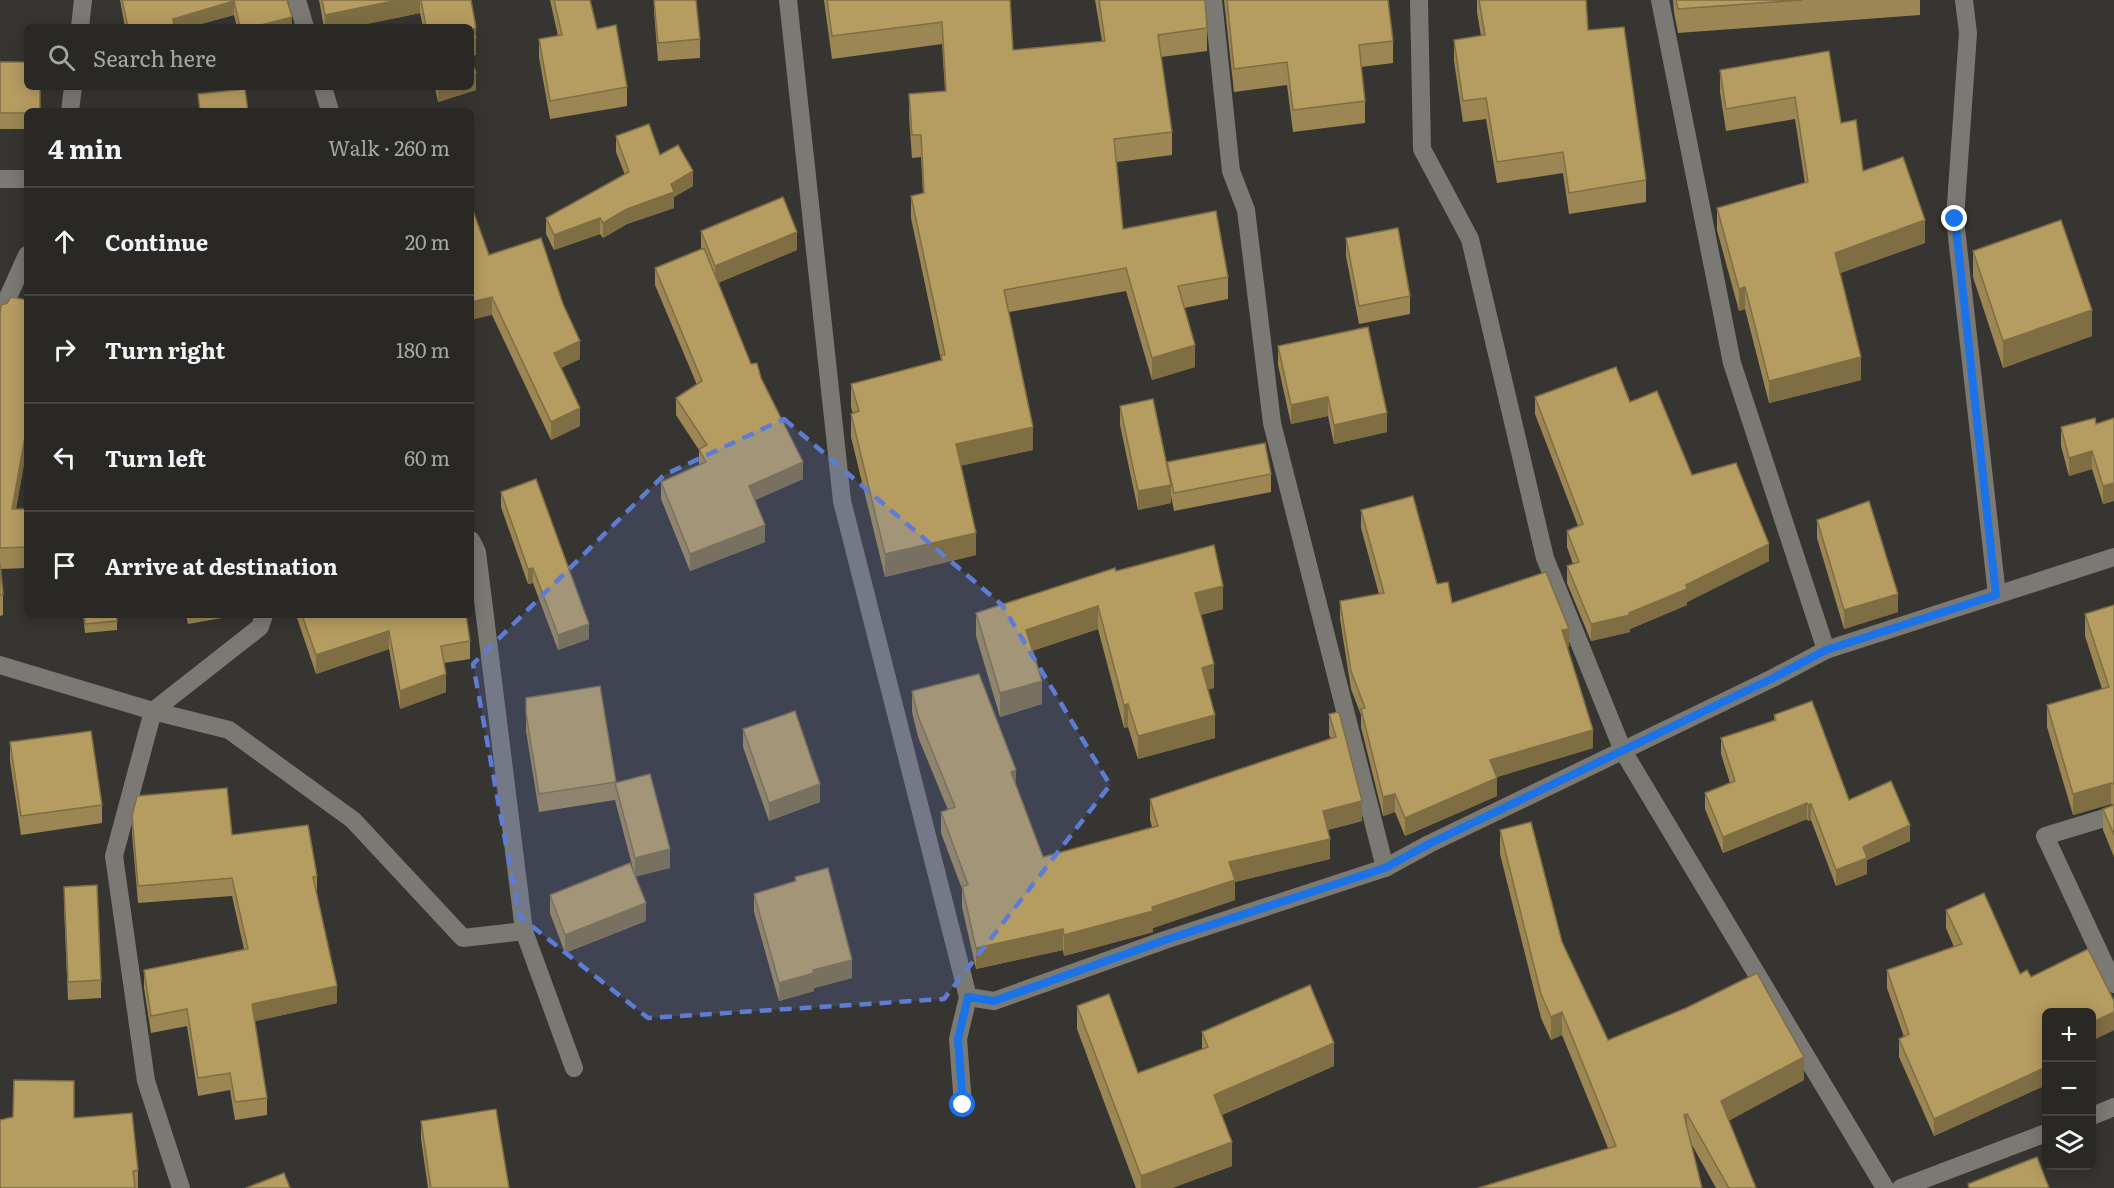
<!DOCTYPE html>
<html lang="en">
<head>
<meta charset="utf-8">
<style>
	:root { --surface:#292825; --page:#31302d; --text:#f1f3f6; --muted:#a5a6a7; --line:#454442 }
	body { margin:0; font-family:Literata,serif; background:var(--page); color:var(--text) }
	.controls { position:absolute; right:18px; bottom:18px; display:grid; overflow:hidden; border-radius:9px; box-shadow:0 3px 15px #0003 }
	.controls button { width:54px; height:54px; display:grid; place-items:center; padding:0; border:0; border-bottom:2px solid var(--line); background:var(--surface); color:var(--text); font:30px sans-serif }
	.stop { position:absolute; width:18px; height:18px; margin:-14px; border:4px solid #1a73e8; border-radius:50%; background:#fff }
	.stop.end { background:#1a73e8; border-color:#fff; box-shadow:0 2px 6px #0008 }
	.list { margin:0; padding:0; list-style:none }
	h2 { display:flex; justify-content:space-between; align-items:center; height:78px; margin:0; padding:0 24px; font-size:26px }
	h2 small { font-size:20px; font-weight:400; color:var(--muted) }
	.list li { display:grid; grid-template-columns:39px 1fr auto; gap:18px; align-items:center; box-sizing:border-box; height:108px; padding:0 24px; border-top:2px solid var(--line) }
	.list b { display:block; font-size:22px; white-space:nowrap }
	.list em { font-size:20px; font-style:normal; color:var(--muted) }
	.icon { flex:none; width:33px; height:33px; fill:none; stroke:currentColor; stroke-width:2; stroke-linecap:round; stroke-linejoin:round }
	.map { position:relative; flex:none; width:2114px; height:1188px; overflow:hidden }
	.search { position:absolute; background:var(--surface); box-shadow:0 3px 15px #0003; left:24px; top:24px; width:450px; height:66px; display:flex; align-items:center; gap:15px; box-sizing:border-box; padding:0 21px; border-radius:9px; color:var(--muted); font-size:22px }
	.panel { position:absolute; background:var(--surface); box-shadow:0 3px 15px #0003; left:24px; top:108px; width:450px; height:510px; border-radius:9px }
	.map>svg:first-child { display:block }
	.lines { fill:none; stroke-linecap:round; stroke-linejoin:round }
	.minor { stroke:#7b7974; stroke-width:18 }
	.wall { fill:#9c8653 }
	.shaded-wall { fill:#7f6d44 }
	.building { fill:#b59c61; stroke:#7f6d44; stroke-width:1.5 }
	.route { stroke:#1a73e8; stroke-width:8 }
	.marked { fill:#5d7dd5; fill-opacity:0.2; stroke:#5d7dd5; stroke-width:4.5; stroke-dasharray:12 8; stroke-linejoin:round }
</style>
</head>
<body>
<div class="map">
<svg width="2114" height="1188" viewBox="0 0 2114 1188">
	<rect width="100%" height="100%" fill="#373531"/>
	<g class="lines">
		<!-- minor -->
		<g class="minor">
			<path d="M297 0 305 27"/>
			<path d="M788 0 842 501 968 997 958 1039 963 1105"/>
			<path d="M1213 0 1231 171 1246 210 1272 423 1385 868"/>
			<path d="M1419 0 1422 149 1470 239 1545 558 1623 751 1885 1188"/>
			<path d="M1660 0 1732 363 1826 650"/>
			<path d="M1964 0 1968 33 1955 219 1997 595"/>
			<path d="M80 27 83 0"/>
			<path d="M323 87 330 111"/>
			<path d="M70 111 73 87"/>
			<path d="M0 179H27"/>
			<path d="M0 315 27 255"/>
			<path d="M471 540 477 552 524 931 574 1068"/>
			<path d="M0 665 153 711 229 730 353 820 463 938 524 931"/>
			<path d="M2114 815 2045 836 2114 984"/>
			<path d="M968 997 994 1001 1165 940 1385 868 1429 844 1773 678 1826 650 2114 557"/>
			<path d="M2092 1116 2114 1107"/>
			<path d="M181 1188 146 1081 114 856 153 711 260 627 264 615"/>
			<path d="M1901 1188 2046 1133"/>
		</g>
	</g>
	<!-- wall -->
	<g class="wall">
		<path d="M120 0H287L292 27H237L234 15 190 27H125Z"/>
		<path d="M319 0H471L476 28V55L471 56V27H423L420 13 352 27H324Z"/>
		<path d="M550 0H590L597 29 627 87V106L550 119 539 57V39L558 36Z"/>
		<path d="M654 0H696L700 39V58L658 61 654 12Z"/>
		<path d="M824 0H1010L1013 50 1102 41 1095 0H1205L1207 28V51L1161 57 1172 132V155L1117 162 1123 229 1228 277V299L1184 308 1195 367 1152 380 1126 291 1009 312 1033 450 961 465 976 555 885 577 851 437V414H853L851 407V384L941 360 911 218V196L923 194 921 157 912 158 909 116V94L945 91 942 44 832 59Z"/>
		<path d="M1224 0H1388L1393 41V63L1361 67 1365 101V123L1293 132 1287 85 1234 92Z"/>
		<path d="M1477 0H1586L1588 30 1646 180V202L1569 214 1563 173 1497 183 1486 119 1463 122 1454 61V40L1481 36 1477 12Z"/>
		<path d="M1673 0H1920V15L1678 33 1674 12Z"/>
		<path d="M1829 51 1841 123 1863 171 1925 243 1840 273 1861 380 1769 403 1745 309 1739 311 1717 230V208L1805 183 1795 119 1726 131 1720 92V70Z"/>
		<path d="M0 62 27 111V129H0Z"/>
		<path d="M435 87H471L476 90 438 102Z"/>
		<path d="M616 136 660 155 693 186 674 197V208L627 224 603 238 600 234 554 250 546 234V218L625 175 616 152Z"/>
		<path d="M701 231 797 250 718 283 751 364 761 378 803 479 755 500 765 542 690 571 661 499V482L699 465V450L676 415V398L697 385 655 285V268L701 249Z"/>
		<path d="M1346 238 1410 296V314L1359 324 1346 256Z"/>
		<path d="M1973 251 2092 336 2003 368 1973 277Z"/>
		<path d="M489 255 580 359 561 368 580 426 551 440 492 315Z"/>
		<path d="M27 300V458H25L16 509H27V568L0 569 3 594V615L0 616V313Z"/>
		<path d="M1278 346 1387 432 1334 444 1328 416 1291 424 1278 365Z"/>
		<path d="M1535 397 1630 402 1692 475 1769 561 1687 602V605L1630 629V632L1591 641 1567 583V566L1573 564 1567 547V531L1578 526 1535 414Z"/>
		<path d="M1120 406 1167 467V462L1271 474V492L1174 511 1171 496V503L1138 510 1120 425Z"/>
		<path d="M2114 418V501L2103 504 2092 469 2069 476 2061 446V427L2096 424Z"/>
		<path d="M501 492 589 639 558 650 533 583 528 584 501 507Z"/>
		<path d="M1361 510 1437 584 1452 603 1569 647H1567L1593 748 1497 777V796L1405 836 1395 812 1383 816 1361 727V715L1351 689 1340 619V601L1379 594 1361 528Z"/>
		<path d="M1817 520 1898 612 1844 629 1817 538Z"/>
		<path d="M1116 571 1223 609 1201 615 1214 688 1208 689 1215 738 1138 759 1128 727 1124 728 1098 629 1032 651 1042 704 1000 717 976 636V613Z"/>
		<path d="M2114 605V857L2103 830V809L2114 805 2111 804 2073 815 2047 727V705L2102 689 2085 636V614Z"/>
		<path d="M83 615H117V630L85 633Z"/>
		<path d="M186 615H239L188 624Z"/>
		<path d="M296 615H466L470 641V659L444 663 446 692 400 709 389 649 316 674Z"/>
		<path d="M600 686 616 783 670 868 636 876 646 921 565 953 550 913V895L633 869 615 800 539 812 526 731V698Z"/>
		<path d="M912 691 1016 786 1043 857 1152 827 1150 820V799L1331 738 1329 735V714L1362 821 1328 830 1330 859 1235 882V900L1153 928V932L1064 956 1063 950 976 969 962 907V889L941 833V812L948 810 918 737 912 712Z"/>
		<path d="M1774 715 1849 800 1910 841 1867 860V874L1836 886 1811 820 1808 821 1807 819 1723 853 1705 809V793L1730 783 1721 754V738L1774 720Z"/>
		<path d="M743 729 820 802 769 821 743 747Z"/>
		<path d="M10 742 102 805V823L21 835 10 761Z"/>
		<path d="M132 816 232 835 317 876V894L337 1003 255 1021 267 1098V1115L235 1120 230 1090 198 1096 187 1026 151 1033 144 988V970L244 949 232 896 138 903 132 834Z"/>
		<path d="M1500 830 1562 942 1608 1040 1804 1080 1728 1121 1756 1188H1716L1692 1145 1608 1148 1562 1035 1551 1040 1541 1018 1500 854Z"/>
		<path d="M795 877 852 978 814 988V991L779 1001 754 912V894L795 881Z"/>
		<path d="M64 887 101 980V998L68 1000 64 905Z"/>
		<path d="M1946 910 2020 974 2114 1001V1030L2091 1041 2046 1012V1086L2045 1087 2044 1086 1934 1136 1899 1057V1039L1904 1037 1887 988V970L1954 947 1946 928Z"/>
		<path d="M1077 1006 1138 1073 1202 1049V1032L1334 1066 1222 1115 1232 1166 1172 1188H1136L1077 1029Z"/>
		<path d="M74 1118 138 1170V1188H135Z"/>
		<path d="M421 1121 509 1188H428L421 1139Z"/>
	</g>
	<!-- shaded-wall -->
	<g class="shaded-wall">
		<path d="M398 0H420V13L352 27H325V15Z"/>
		<path d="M234 1V15L190 27H173V19Z"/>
		<path d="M292 17V27H253Z"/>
		<path d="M476 28V55L471 56V39L473 29Z"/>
		<path d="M476 73V90L438 102V87H471V74Z"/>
		<path d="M693 171V186L674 197V208L627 224 603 238V223Z"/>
		<path d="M600 218V234L554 250V235Z"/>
		<path d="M1925 220V243L1835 275V253Z"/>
		<path d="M797 232V250L715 284V266Z"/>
		<path d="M1745 287V309L1739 311V289Z"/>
		<path d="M492 297V315L471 320V302Z"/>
		<path d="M2092 310V336L2003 368V341Z"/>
		<path d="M580 341V359L554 371V353Z"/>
		<path d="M1195 345V367L1152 380V358Z"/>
		<path d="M1861 357V380L1769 403V381Z"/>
		<path d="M1328 397V416L1291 424V405Z"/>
		<path d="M580 408V426L551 440V422Z"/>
		<path d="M1387 413V432L1334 444V425Z"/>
		<path d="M1033 427V450L956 467V444Z"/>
		<path d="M25 437V458L12 530V509Z"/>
		<path d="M2092 451V469L2069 476V458Z"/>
		<path d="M803 462V479L749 503V486Z"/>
		<path d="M2114 483V501L2103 504V486Z"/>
		<path d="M1171 485V503L1138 510V491Z"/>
		<path d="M765 525V542L690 571V554Z"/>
		<path d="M976 533V555L885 577V554Z"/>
		<path d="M1769 544V561L1687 602V605L1630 629V632L1591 641V624L1686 585Z"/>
		<path d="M533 568V583L528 584V569Z"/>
		<path d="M1223 586V609L1195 616V593Z"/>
		<path d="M1898 594V612L1844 629V610Z"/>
		<path d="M1098 606V629L1026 653V630Z"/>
		<path d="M589 624V639L558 650V635Z"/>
		<path d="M1569 629V647L1562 648V630Z"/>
		<path d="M389 631V649L316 674V655Z"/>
		<path d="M1214 664V688L1202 691V668Z"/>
		<path d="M446 674V692L400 709V691Z"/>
		<path d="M1042 681V704L1000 717V693Z"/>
		<path d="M1128 704V727L1124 728V705Z"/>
		<path d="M1215 715V738L1138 759V736Z"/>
		<path d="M1593 730V748L1490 779V760Z"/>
		<path d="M1016 770V791L1011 772Z"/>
		<path d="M1497 778V796L1405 836V818Z"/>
		<path d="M2111 783V804L2073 815V794Z"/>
		<path d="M820 784V802L769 821V803Z"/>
		<path d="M1395 794V812L1383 816V797Z"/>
		<path d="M1362 801V821L1323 831V811Z"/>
		<path d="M1807 803V819L1723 853V837Z"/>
		<path d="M1811 804V820L1808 821V805Z"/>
		<path d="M1910 825V841L1867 860V874L1836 886V870L1863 847Z"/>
		<path d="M1330 839V859L1235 882V900L1153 928V932L1064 956V935L1152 907 1229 862Z"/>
		<path d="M670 849V868L635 877V858Z"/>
		<path d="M646 903V921L565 953V935Z"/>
		<path d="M1063 929V950L976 969V948Z"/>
		<path d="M852 960V978L814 988V991L779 1001V983L813 970Z"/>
		<path d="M337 986V1003L252 1022V1004Z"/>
		<path d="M1562 1012V1035L1551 1040V1017Z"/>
		<path d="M2114 1012V1030L2091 1041V1023Z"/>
		<path d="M1334 1043V1066L1214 1118V1095Z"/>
		<path d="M1804 1057V1080L1721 1125V1101Z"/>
		<path d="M2044 1068V1086L1934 1136V1119Z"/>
		<path d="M2046 1068V1086L2045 1087V1069Z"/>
		<path d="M1687 1114V1137L1684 1115Z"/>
		<path d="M1232 1142V1166L1172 1188H1141V1176Z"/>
	</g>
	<!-- building -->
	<g class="building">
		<path d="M122 0H287L292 17 253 27H240L234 1 173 19 174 27H128Z"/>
		<path d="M322 0H398L325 15Z"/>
		<path d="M421 0H471L476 28 473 29 476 38 471 39V27H426Z"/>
		<path d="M554 0H590L597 29 616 25 627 87 550 101 539 39 562 35Z"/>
		<path d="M654 0H696L700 39 658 43Z"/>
		<path d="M827 0H1010L1013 50 1105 41 1099 0H1205L1207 28 1158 35 1172 132 1114 139 1123 229 1216 211 1228 277 1178 286 1195 345 1152 358 1126 268 1004 290 1033 427 956 444 976 533 885 554 851 414 859 411 851 384 942 360 941 355H945L911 196 924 193 921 135H912L909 94 946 91 942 22 832 36Z"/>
		<path d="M1227 0H1388L1393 41 1359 45 1365 101 1293 110 1287 62 1234 69Z"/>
		<path d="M1479 0H1586L1588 30 1624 27 1646 180 1569 193 1563 152 1497 162 1486 98 1463 101 1454 40 1485 35Z"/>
		<path d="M1676 0H1802L1678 9Z"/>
		<path d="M1829 51 1841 123 1856 120 1863 171 1903 157 1925 220 1835 253 1861 357 1769 381 1745 287 1739 289 1717 208 1808 182 1795 97 1726 109 1720 70Z"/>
		<path d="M471 61 476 73 471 74Z"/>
		<path d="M0 62H27V87H40V111H27V113H0Z"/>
		<path d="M245 89 248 111H200L198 94Z"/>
		<path d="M649 124 660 155 678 145 693 171 671 184 674 192 627 209 603 223 600 218 554 235 546 218 629 172 616 136Z"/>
		<path d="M783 197 797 232 715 266 701 231Z"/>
		<path d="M471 205 489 255 541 238 563 304 580 341 554 353 580 408 551 422 492 297 471 302Z"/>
		<path d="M2061 220 2092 310 2003 341 1973 251Z"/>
		<path d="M1398 228 1410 296 1359 306 1346 238Z"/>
		<path d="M704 248 751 364 757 363 761 378 803 462 749 486 765 525 690 554 661 482 706 462 699 449 707 445 676 398 702 381 655 268Z"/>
		<path d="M11 297 27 300V437H25L12 509H27V547L0 548V313L1 305 7 303Z"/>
		<path d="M1368 327 1387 413 1334 425 1328 397 1291 405 1278 346Z"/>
		<path d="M1616 367 1630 402 1657 391 1692 475 1736 463 1769 544 1686 585 1687 589 1629 613 1630 615 1591 624 1567 566 1579 562 1567 531 1583 524 1535 397Z"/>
		<path d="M1153 399 1171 485 1138 491 1120 406Z"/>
		<path d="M2095 418 2096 424 2114 418V483L2103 486 2092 451 2069 458 2061 427Z"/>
		<path d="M1265 443 1271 474 1174 493 1167 462Z"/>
		<path d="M536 479 589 624 558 635 533 568 528 569 501 492Z"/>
		<path d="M1413 496 1437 584 1448 582 1452 603 1546 572 1569 629 1562 630 1593 730 1490 760 1497 778 1405 818 1395 794 1383 797 1361 709 1365 708 1351 671 1340 601 1384 593 1361 510Z"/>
		<path d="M1869 501 1898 594 1844 610 1817 520Z"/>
		<path d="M1214 545 1223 586 1195 593 1214 664 1202 668 1215 715 1138 736 1128 704 1124 705 1098 606 1026 630 1042 681 1000 693 976 613 1115 568 1116 571Z"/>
		<path d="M0 564 3 594 0 595Z"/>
		<path d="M2114 605V784L2111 783 2073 794 2047 705 2109 687 2085 614Z"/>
		<path d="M84 615H117V621L85 624Z"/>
		<path d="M302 615H466L470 641 441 646 446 674 400 691 389 631 316 655Z"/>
		<path d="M979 674 1016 770 1011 772 1043 857 1158 826 1150 799 1336 737 1329 714 1339 712 1362 801 1323 811 1330 839 1229 862 1235 880 1152 907 1153 911 1064 935 1063 929 976 948 962 886 968 885 941 812 955 807 918 716 912 691Z"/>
		<path d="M600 686 616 782 539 794 526 713V698Z"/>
		<path d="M1812 701 1849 800 1891 781 1910 825 1863 847 1867 858 1836 870 1811 804 1808 805 1807 803 1723 837 1705 793 1735 781 1721 738 1776 720 1774 715Z"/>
		<path d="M795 711 820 784 769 803 743 729Z"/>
		<path d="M91 731 102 805 21 816 10 742Z"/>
		<path d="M650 774 670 849 635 858 615 783Z"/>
		<path d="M227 788 232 835 308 825 317 876 313 877 337 986 252 1004 267 1098 235 1102 230 1073 198 1078 187 1009 151 1016 144 970 248 949 232 878 138 886 132 816 137 796Z"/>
		<path d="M2114 805V835L2103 809Z"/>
		<path d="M1531 822 1562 942 1608 1040 1686 1008 1757 973 1804 1057 1721 1101 1756 1188H1729L1687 1114 1684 1115 1702 1188H1478L1616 1146 1562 1012 1551 1017 1541 994 1500 830Z"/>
		<path d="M630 863 646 903 565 935 550 895Z"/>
		<path d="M828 868 852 960 813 970 814 973 779 983 754 894 796 881 795 877Z"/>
		<path d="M97 885 101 980 68 982 64 887Z"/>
		<path d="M1984 893 2020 974 2027 970 2031 977 2088 949 2114 1001V1012L2091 1023V1012H2046V1068L2045 1069 2044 1068 1934 1119 1899 1039 1909 1034 1887 970 1962 944 1946 910Z"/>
		<path d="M1310 985 1334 1043 1214 1095 1232 1142 1141 1176 1077 1006 1109 994 1138 1073 1208 1047 1202 1032Z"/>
		<path d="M14 1080 74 1081V1118L132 1113 138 1170 133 1171 135 1188H0V1120L13 1117Z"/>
		<path d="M496 1109 509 1188H431L421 1121Z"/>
		<path d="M2037 1157 2049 1188H1969L1968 1184Z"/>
		<path d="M284 1173 290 1188H246Z"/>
	</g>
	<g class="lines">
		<!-- route -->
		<path class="route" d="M963 1105 958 1039 968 997 994 1001 1165 940 1385 868 1429 844 1773 678 1826 650 1996 595 1955 219"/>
	</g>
	<!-- marked area -->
	<path class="marked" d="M784 419 1002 605 1110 785 944 999 648 1018 519 916 473 664 664 475Z"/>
</svg>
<div class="controls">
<button>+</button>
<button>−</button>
<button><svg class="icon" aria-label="layers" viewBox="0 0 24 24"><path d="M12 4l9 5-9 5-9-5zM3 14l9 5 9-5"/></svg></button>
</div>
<div class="stop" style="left:963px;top:1105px"></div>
<div class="stop end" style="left:1955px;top:219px"></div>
<div class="search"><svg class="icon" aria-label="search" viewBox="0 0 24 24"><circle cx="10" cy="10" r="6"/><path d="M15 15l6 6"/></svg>Search here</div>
<section class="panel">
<h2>4 min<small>Walk · 260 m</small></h2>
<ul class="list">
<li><svg class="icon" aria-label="ahead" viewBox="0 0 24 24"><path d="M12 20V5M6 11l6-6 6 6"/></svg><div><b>Continue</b></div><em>20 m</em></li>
<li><svg class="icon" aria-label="right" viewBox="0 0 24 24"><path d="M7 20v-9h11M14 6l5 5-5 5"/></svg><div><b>Turn right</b></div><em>180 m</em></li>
<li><svg class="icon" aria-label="left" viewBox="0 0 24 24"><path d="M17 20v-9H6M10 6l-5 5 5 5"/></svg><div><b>Turn left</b></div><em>60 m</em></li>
<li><svg class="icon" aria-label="arrive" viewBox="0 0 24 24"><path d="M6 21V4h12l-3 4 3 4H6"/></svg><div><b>Arrive at destination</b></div></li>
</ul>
</section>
</div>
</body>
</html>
